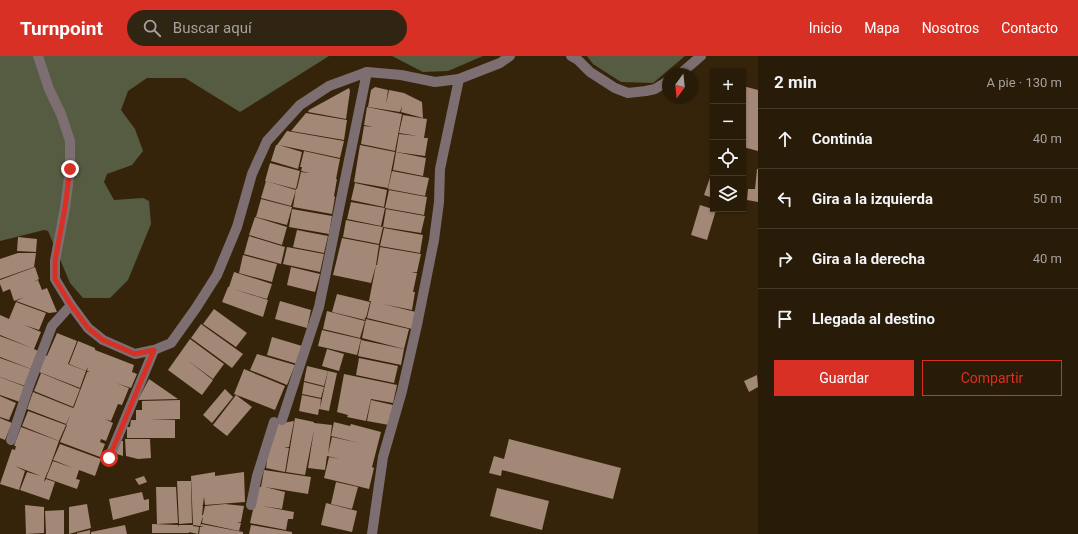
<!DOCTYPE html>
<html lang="es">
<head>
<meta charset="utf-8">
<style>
	:root { --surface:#281b08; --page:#302412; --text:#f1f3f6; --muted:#a5a19c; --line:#443929; --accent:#d93025 }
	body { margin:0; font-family:Roboto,sans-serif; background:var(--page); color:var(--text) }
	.controls { position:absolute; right:12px; top:12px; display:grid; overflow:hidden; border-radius:0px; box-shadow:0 1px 3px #0004 }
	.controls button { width:36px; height:36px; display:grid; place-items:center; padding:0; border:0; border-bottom:1px solid var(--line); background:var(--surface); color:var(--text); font:20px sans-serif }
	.compass { position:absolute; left:662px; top:12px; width:36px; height:36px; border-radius:50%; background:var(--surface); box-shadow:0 1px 3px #0004; rotate:195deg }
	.stop { position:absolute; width:12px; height:12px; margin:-9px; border:3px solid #d93025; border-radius:50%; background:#fff }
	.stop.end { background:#d93025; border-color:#fff; box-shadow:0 1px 4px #0008 }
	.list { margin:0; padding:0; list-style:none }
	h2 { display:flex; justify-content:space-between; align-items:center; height:52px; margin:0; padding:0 16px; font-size:17px }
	h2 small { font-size:13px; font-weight:400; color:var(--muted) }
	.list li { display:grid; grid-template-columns:26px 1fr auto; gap:12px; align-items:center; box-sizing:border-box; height:60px; padding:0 16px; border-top:1px solid var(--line) }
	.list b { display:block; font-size:15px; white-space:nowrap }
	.list em { font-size:13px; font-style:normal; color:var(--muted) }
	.actions { display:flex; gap:8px; padding:12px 16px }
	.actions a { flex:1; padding:9px 0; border:1px solid var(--accent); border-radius:0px; text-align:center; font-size:14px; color:var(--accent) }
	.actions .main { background:var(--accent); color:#fff }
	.icon { flex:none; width:22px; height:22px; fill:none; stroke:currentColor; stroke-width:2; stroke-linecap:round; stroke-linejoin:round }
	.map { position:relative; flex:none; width:758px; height:478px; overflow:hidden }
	header { display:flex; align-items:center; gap:24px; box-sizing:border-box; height:56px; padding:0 20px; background:var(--accent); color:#fff }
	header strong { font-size:19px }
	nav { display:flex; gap:22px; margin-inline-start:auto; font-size:14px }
	.search { width:280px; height:36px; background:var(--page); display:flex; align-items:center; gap:10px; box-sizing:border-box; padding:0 14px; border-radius:22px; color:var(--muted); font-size:15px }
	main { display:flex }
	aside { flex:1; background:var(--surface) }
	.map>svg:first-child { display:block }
	.forest { fill:#555c42 }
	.building { fill:#a38777 }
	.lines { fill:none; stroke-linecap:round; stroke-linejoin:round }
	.minor { stroke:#7d6e71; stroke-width:10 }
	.route { stroke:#d93025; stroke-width:5 }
</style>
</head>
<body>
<header>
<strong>Turnpoint</strong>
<div class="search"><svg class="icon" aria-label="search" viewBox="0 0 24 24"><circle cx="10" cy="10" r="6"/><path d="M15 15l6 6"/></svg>Buscar aquí</div>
<nav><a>Inicio</a><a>Mapa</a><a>Nosotros</a><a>Contacto</a></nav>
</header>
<main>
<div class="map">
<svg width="758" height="478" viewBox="0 0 758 478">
	<rect width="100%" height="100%" fill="#36240a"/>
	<!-- forest -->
	<g class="forest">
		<path d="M0 0H329L240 56 185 22H147L128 35 121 54 135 73 143 95 132 109 107 118 104 126 114 144 143 142 149 145 151 168 128 224 110 242H83L70 227 48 175 44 174 0 185Z"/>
		<path d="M392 0H483L448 15 423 16Z"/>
		<path d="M587 0H685L653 27 621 26 593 8Z"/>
	</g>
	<!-- building -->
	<g class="building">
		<path d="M743 30 758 34V95L743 91Z"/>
		<path d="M375 31 388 34 386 48 389 34 404 37 422 46 423 62 401 56 402 50 400 56 368 51 371 34Z"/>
		<path d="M349 32 350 35 346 63 308 56 309 54Z"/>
		<path d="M367 51 402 58 395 95 361 88 364 70 373 71 364 69Z"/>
		<path d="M306 57 347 64 344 84 291 75Z"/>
		<path d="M403 59 427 63 424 82H428L425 100 396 96 399 78 418 80 399 77Z"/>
		<path d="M287 75 344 85 340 102 279 89 302 96 298 113 271 105 276 89H277Z"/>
		<path d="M360 89 395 96 388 132 354 126Z"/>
		<path d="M304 95 340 103 336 123H337L334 140 335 141 332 158 293 151 296 133H297L301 116 310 117 301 115 302 111H300Z"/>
		<path d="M396 96 426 102 423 120 393 114Z"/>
		<path d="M270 107 300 115 296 133 265 125Z"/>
		<path d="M713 113V142L704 139Z"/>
		<path d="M757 113H758V146L747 144 748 133H755Z"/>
		<path d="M392 115 429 122 425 140 388 133Z"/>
		<path d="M266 125 296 134 291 150 261 142Z"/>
		<path d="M355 127 387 134 384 151 351 144Z"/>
		<path d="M389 134 427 141 424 159 385 152Z"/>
		<path d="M261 143 292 151 287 169 256 161Z"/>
		<path d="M351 146 385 152 381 170 347 163Z"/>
		<path d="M700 149 716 154 707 184 691 179Z"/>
		<path d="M292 153 332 160 329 178 289 171Z"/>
		<path d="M386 153 425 160 421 177 383 171Z"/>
		<path d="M255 161 287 171 282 189 249 179Z"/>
		<path d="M346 164 383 171 379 188 343 181Z"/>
		<path d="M384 172 423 179 420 197 380 190Z"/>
		<path d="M297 174 328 180 324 197 293 191Z"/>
		<path d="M249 180 285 191 281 208 244 198Z"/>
		<path d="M18 181 37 183 36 196 17 195Z"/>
		<path d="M342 182 379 189 376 209H377L380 191 421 198 417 216H411L417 217 413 236H415L412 254 383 248 416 256 412 273 367 262 371 245H369L376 209 371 227 333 219Z"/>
		<path d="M287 191 324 198 320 216 283 208Z"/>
		<path d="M18 197H36L34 211 0 223V203Z"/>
		<path d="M243 199 277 208 272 226 239 217Z"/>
		<path d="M35 211 39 223 33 226 38 224 42 234 47 232 57 256 49 257 16 245 24 241 14 245 10 233 3 236 0 228V224Z"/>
		<path d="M291 211 320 218 315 236 287 229Z"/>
		<path d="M234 216 272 228 267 243 233 233 268 244 263 261 222 246 228 231H229Z"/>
		<path d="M337 238 370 246 366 262 364 261 365 262V264L332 256Z"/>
		<path d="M280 245 311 254 307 272 275 263Z"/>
		<path d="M16 246 46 257 39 274 24 269 41 276 34 293 38 295 31 313 0 301V280L32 292 0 279V259L9 263Z"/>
		<path d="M214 253 247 277 236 291 203 268Z"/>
		<path d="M327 255 365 265 360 282 323 273Z"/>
		<path d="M366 263 409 273 404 293 362 282Z"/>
		<path d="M201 268 243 298 232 312 191 282Z"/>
		<path d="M322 274 361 283 357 299 318 290Z"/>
		<path d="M57 277 77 285 68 308 86 315 80 332 39 316 45 299 47 300Z"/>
		<path d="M272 281 302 290 297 308 267 299Z"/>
		<path d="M190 283 224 308 213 323 187 304 213 324 202 339 168 314Z"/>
		<path d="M361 284 404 293 401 309 358 300Z"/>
		<path d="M78 285 95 292V294L134 309 132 316 137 318 131 332 116 327 129 332 122 349 118 348 111 365 105 363 113 367 106 385 101 383 100 386 105 388 100 401 60 386 67 369 70 370 66 369 71 358 66 368 27 353 33 336 73 352 74 351 87 316H90L87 315 88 311 86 315 69 308Z"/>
		<path d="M327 293 344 298 339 315 322 310Z"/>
		<path d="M257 298 295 309 287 329 250 314Z"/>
		<path d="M0 302 31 313 25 330 0 321Z"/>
		<path d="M359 302 398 310 394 327 356 319Z"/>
		<path d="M307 310 328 315 324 330 304 325Z"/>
		<path d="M244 313 285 330 275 354 234 338Z"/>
		<path d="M328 315 337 317 329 355 319 353 318 359 299 355 302 339 321 343 320 352Z"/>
		<path d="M41 317 80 333 73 351 34 335Z"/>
		<path d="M344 318 397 329 393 347 371 343 366 365 347 361 348 359 337 356Z"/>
		<path d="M757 319 758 331 749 336 744 325Z"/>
		<path d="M0 321 26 331 20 346 0 339Z"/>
		<path d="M149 323 178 343 138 344Z"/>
		<path d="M304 326 324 331 321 342 302 338Z"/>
		<path d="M225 333 233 341 212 367 203 359Z"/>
		<path d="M236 339 252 351 227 380 213 369Z"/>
		<path d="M0 340 16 347 9 364 0 361Z"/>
		<path d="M180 344V363L150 364H175V382H127V371H130L131 364H136V354H142V345Z"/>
		<path d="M371 344 393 349 389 369 367 365Z"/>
		<path d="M28 355 66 369 59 385 22 370Z"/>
		<path d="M0 362 12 367 5 384 0 382Z"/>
		<path d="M295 362 314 366V367L332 369 328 398 332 381 359 387 331 380 334 366 350 370 351 368 381 376 372 411 374 412 369 433 324 422 329 401 340 403 327 400 325 414 308 412 314 374 305 419 286 416Z"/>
		<path d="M294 365 289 391H284L289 392 285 416 266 412 269 388 276 368Z"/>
		<path d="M21 371 59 385 49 413 42 411 49 413 45 422 44 426 46 423 55 426 49 444 20 434 27 416 41 420 15 410 25 415 19 434 0 428 12 393 15 394 16 390H14Z"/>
		<path d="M125 383H150L151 402 138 403 126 400Z"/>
		<path d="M509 383 621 412 613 443 502 414 501 420 489 417 494 400 504 403Z"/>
		<path d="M119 385H123V400L117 398 116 391Z"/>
		<path d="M60 388 101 403 95 420 79 414 76 423 80 424 77 433 46 422 53 405 73 412 53 404Z"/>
		<path d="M264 414 311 421 308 438 265 431 285 436 282 453 262 450 294 456 293 463H288L286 474 250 467 258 431H261Z"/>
		<path d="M215 416V420L244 416 245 446 205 449 204 441 203 449H202L203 450 202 459H203L205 450 225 448 244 450 241 466H237L241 467 239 475 202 467 203 460 200 470 193 469 191 420Z"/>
		<path d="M144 420 147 426 139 429 135 423Z"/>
		<path d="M177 425H191L192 467 179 468Z"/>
		<path d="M336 426 358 431 352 453 331 448Z"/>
		<path d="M156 431H176L178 467 157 468Z"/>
		<path d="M497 432 549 445 542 474 490 460Z"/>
		<path d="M142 436 144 444 149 443V454L113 464 109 443Z"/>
		<path d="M326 447 357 455 352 476 321 469Z"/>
		<path d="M87 448 91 472 69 478V451Z"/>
		<path d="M25 449 44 451V477L26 478Z"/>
		<path d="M64 454V478H46L45 455Z"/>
		<path d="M152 468 178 469V471L179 469H193V470L199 471 198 478 189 476V477H152Z"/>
		<path d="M201 468 243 476V478H199L200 471H204L200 470Z"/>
		<path d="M125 469 127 478H91V476Z"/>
		<path d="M251 469 292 476V478H249Z"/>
		<path d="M90 474V478H77V477Z"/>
	</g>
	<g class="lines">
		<!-- minor -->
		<g class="minor">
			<path d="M38 0 49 33 61 58 70 85V113L65 152 55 205V223L71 249 88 272 103 284 135 298 154 294 171 287 196 252 217 219 237 171 252 118 267 85 300 49 329 30 367 16 401 19 435 26 459 23 440 113 439 146 434 184 417 269 402 335 383 401 372 478"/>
			<path d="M571 0 578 4 590 16 615 32 628 37 646 35 655 33 668 25"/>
			<path d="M680 18 701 0"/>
			<path d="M459 23 500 7 510 0"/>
			<path d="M282 364 319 251 367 16"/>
			<path d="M11 384 29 330 52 270 71 249"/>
			<path d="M109 402 154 294"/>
			<path d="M251 449 257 420 274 366"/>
		</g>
	</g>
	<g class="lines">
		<!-- route -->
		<path class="route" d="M70 113 65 152 55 205V223L71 249 88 272 103 284 135 298 154 294 109 402"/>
	</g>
</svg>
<div class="controls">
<button>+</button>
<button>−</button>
<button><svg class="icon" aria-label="locate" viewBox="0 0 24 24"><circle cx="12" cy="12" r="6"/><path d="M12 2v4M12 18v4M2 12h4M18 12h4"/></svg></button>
<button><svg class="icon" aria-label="layers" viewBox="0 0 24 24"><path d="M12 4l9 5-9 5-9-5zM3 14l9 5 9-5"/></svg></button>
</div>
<svg class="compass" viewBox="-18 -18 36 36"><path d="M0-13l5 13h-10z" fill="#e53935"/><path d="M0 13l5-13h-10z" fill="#a5a19c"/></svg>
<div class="stop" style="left:109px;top:402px"></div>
<div class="stop end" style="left:70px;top:113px"></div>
</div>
<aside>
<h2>2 min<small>A pie · 130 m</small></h2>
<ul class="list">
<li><svg class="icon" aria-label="ahead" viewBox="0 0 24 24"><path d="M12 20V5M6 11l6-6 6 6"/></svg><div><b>Continúa</b></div><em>40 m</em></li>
<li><svg class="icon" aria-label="left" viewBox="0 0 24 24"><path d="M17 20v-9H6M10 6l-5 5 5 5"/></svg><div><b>Gira a la izquierda</b></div><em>50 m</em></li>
<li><svg class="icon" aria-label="right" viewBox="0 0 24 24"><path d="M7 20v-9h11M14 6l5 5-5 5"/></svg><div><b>Gira a la derecha</b></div><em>40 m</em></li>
<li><svg class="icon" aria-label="arrive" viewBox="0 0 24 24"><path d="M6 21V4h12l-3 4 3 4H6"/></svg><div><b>Llegada al destino</b></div></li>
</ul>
<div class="actions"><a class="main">Guardar</a><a>Compartir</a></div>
</aside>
</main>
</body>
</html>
